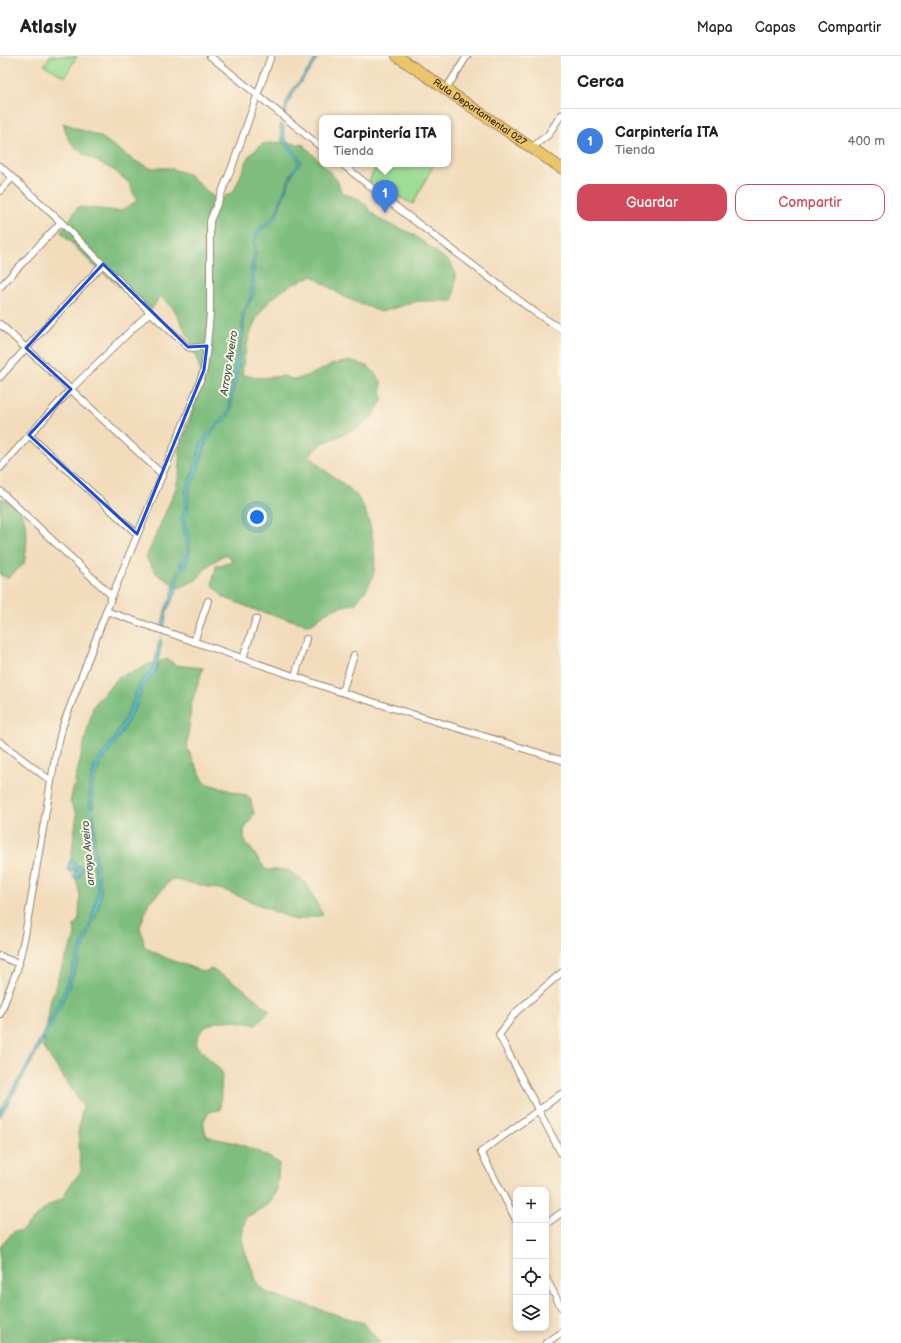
<!DOCTYPE html>
<html lang="es">
<head>
<meta charset="utf-8">
<style>
	:root { --surface:#fff; --page:#f2f2f2; --text:#202124; --muted:#757577; --line:#e0e0e0; --accent:#d1495b }
	body { margin:0; font-family:"Balsamiq Sans",sans-serif; background:var(--page); color:var(--text) }
	.controls { position:absolute; right:12px; bottom:12px; display:grid; overflow:hidden; border-radius:8px; box-shadow:0 2px 6px #0003 }
	.controls button { width:36px; height:36px; display:grid; place-items:center; padding:0; border:0; border-bottom:1px solid var(--line); background:var(--surface); color:var(--text); font:20px sans-serif }
	.you { position:absolute; left:257px; top:461px; width:14px; height:14px; margin:-10px; border:3px solid #fff; border-radius:50%; background:#1a73e8; box-shadow:0 0 0 6px #1a73e833 }
	.badge { display:grid; place-items:center; width:26px; height:26px; border-radius:50%; background:var(--accent); color:#fff; font-size:13px; font-weight:700 }
	.pin { position:absolute; translate:-50% -33px; filter:drop-shadow(0 1px 2px #0008) }
	.pin::after { content:''; position:absolute; top:21px; width:14px; height:12px; background:inherit; clip-path:polygon(0 0,100% 0,50% 100%) }
	.popup { position:absolute; left:319px; top:59px; width:132px; height:52px; box-sizing:border-box; display:grid; place-content:center; border-radius:8px; background:var(--surface); filter:drop-shadow(0 1px 3px #0005); font-size:13px; white-space:nowrap; color:var(--muted) }
	.popup b { font-size:15px; color:var(--text) }
	.popup::after { content:''; position:absolute; left:50%; top:100%; margin-left:-8px; border:8px solid transparent; border-top-color:var(--surface) }
	.list { margin:0; padding:0; list-style:none }
	h2 { display:flex; justify-content:space-between; align-items:center; height:52px; margin:0; padding:0 16px; font-size:17px }
	h2 small { font-size:13px; font-weight:400; color:var(--muted) }
	.list li { display:grid; grid-template-columns:26px 1fr auto; gap:12px; align-items:center; box-sizing:border-box; height:64px; padding:0 16px; border-top:1px solid var(--line) }
	.list b { display:block; font-size:15px; white-space:nowrap }
	.list p { margin:0; font-size:13px; white-space:nowrap; color:var(--muted) }
	.list em { font-size:13px; font-style:normal; color:var(--muted) }
	.actions { display:flex; gap:8px; padding:12px 16px }
	.actions a { flex:1; padding:9px 0; border:1px solid var(--accent); border-radius:12px; text-align:center; font-size:14px; color:var(--accent) }
	.actions .main { background:var(--accent); color:#fff }
	.icon { flex:none; width:22px; height:22px; fill:none; stroke:currentColor; stroke-width:2; stroke-linecap:round; stroke-linejoin:round }
	.map { position:relative; flex:none; width:561px; height:1287px; overflow:hidden }
	header { display:flex; align-items:center; gap:24px; box-sizing:border-box; height:56px; padding:0 20px; background:var(--surface); border-bottom:1px solid var(--line) }
	header strong { font-size:19px }
	nav { display:flex; gap:22px; margin-inline-start:auto; font-size:14px }
	main { display:flex }
	aside { flex:1; background:var(--surface) }
	.map>svg:first-child { display:block }
	.green { fill:#9dde95; stroke:#6c845a }
	.forest { fill:#7ebd7e; stroke:#5c744e }
	.water { fill:#53bfcf; stroke:#477476 }
	.lines { fill:none; stroke-linecap:round; stroke-linejoin:round }
	.stream { stroke:#53bfcf; stroke-width:1.5 }
	.minor-casing { stroke:#96836d; stroke-width:8 }
	.primary-casing { stroke:#96836d; stroke-width:12 }
	.minor { stroke:#fff; stroke-width:6 }
	.primary { stroke:#edc569; stroke-width:10 }
	.marked { fill:none; stroke:#1d4ed8; stroke-width:3; stroke-linejoin:round }
	.labels { text-anchor:middle; dominant-baseline:central; stroke-width:4; stroke-linejoin:round; paint-order:stroke }
	.street-label { font-size:10px; fill:#3b2a1e; stroke:#fcf5e5 }
	.water-label { font-size:11px; font-style:italic; fill:#425753; stroke:#fcf5e5 }
</style>
</head>
<body>
<header>
<strong>Atlasly</strong>
<nav><a>Mapa</a><a>Capas</a><a>Compartir</a></nav>
</header>
<main>
<div class="map">
<svg width="561" height="1287" viewBox="0 0 561 1287">
	<rect width="100%" height="100%" fill="#fcf5e5"/>
	<filter id="ink" filterUnits="userSpaceOnUse"><feTurbulence type="fractalNoise" baseFrequency=".025" numOctaves="2"/><feDisplacementMap in="SourceGraphic" scale="8" xChannelSelector="R" yChannelSelector="G"/><feConvolveMatrix kernelMatrix="1 2 1 2 8 2 1 2 1" color-interpolation-filters="sRGB"/></filter>
	<filter id="wash" filterUnits="userSpaceOnUse"><feTurbulence type="fractalNoise" baseFrequency=".012" numOctaves="4" result="noise"/><feDisplacementMap in="SourceGraphic" scale="16" xChannelSelector="R" yChannelSelector="G"/><feGaussianBlur stdDeviation="0.9" result="paint"/><feColorMatrix in="noise" values="0 0 0 0 0 0 0 0 0 0 0 0 0 0 0 0 0 1.4 0 .05"/><feComposite in="paint" operator="in"/></filter>
	<g filter="url(#wash)">
		<rect width="100%" height="100%" fill="#f2dcbc"/>
		<!-- green -->
		<g class="green">
			<path d="M50 0H77L65 21 44 9Z"/>
			<path d="M377 108H434L413 148 369 125Z"/>
		</g>
		<!-- forest -->
		<g class="forest">
			<path d="M63 67 101 81 133 104 150 112H169L188 118 218 145 234 135 249 100 262 88 281 86 304 89 337 124 342 137 357 142 363 146 375 160 382 165 411 177 451 207 456 221 453 245H418L381 256 346 242 312 220C261 239 248 266 242 319L261 322 284 320 295 324 314 317 333 308 352 305 369 311 381 325 382 344 373 360 357 372 323 387 309 399C314 403 318 408 322 412 332 421 345 427 354 437 370 452 377 495 374 516 371 529 363 538 355 548L343 550 326 556 310 569 258 555 223 541 212 528 216 510 234 505 225 498 209 509 196 524 179 532 157 518 146 502 176 432 180 413 179 393 197 344 198 326 201 317 191 285 173 252 160 240 150 256 91 207 61 176 78 151 119 155 137 145 129 127 115 115 83 98 69 85Z"/>
			<path d="M0 442C5 444 12 447 16 451 31 466 27 489 24 508L8 522 0 519Z"/>
			<path d="M168 603 175 609 203 612 191 649 187 692 205 727 250 741 254 758 244 774V783L266 814H288L305 826 323 859 295 864 224 834 171 823 163 833 149 846 140 871 143 882 144 891 166 902 204 916 211 913 240 930 270 955 256 969C238 964 212 960 200 977 197 980 197 985 196 989L222 1016 220 1054 211 1055C202 1063 202 1069 207 1080 216 1084 225 1084 235 1087 250 1091 265 1099 279 1107L277 1133 269 1148 245 1162 242 1182 244 1192 258 1229 266 1236 285 1243 364 1267 380 1287H0V1191L14 1175H21L48 1150 64 1141 68 1132 81 1115 78 1077 83 1050 43 991 51 943 64 905 72 889 75 879 74 870 79 863 80 839 71 802 77 758 70 746 93 651 98 643 120 620 138 614 147 609Z"/>
		</g>
		<!-- water -->
		<g class="water">
			<path d="M316 0H318C309 21 288 35 286 59L284 58C285 34 308 20 316 0Z"/>
			<path d="M281 68 284 70C282 91 300 93 301 107L293 117 281 147 277 161 270 168 263 172 255 185 257 196 254 208V239L246 253 244 263V279L240 292 239 310 233 336 231 354 228 362 217 370 207 384 196 420 189 435 188 454 187 459 184 463 189 480 190 496 187 506 178 521 176 538 167 555 164 574H162V568L166 551 171 542 176 518 186 498 188 493 181 462 185 453V443L186 433 193 416 201 388 207 378 225 360 229 354V344L237 297 242 275V257L250 242 251 234V210L254 200 253 188 255 180 261 170 274 161 292 115 298 108V104L296 101 285 89 282 84 280 71Z"/>
			<path d="M159 584 162 585 157 612 155 617 144 628 135 652 119 681 100 709 92 730 93 752H90L89 730 95 708 114 683 130 652 140 627 154 610Z"/>
			<path d="M92 758 94 759 96 800 99 822 101 833V842L97 856 65 941 31 1008 0 1061V1054L27 1009 61 942 91 864 98 834 94 810Z"/>
			<path d="M70 804 76 808 72 816 70 817 67 813Z"/>
			<path d="M78 809 83 812 79 822H75L73 821Z"/>
		</g>
		<g class="lines">
			<!-- stream -->
			<g class="stream">
				<path d="M160 586 161 580"/>
				<path d="M91 752 92 760"/>
			</g>
		</g>
	</g>
	<g filter="url(#ink)">
		<g class="lines">
			<defs>
				<g id="minor">
					<path d="M210 0 322 92"/>
					<path d="M446 33 467 0"/>
					<path d="M531 92 548 79 561 59"/>
					<path d="M342 108 387 144 536 257 561 273"/>
					<path d="M0 110 61 166 150 256 188 291 192 292 207 290"/>
					<path d="M0 135 12 122"/>
					<path d="M0 231 61 166"/>
					<path d="M0 268 163 419"/>
					<path d="M0 321 103 208"/>
					<path d="M29 379 137 478"/>
					<path d="M0 412 71 333 150 256"/>
					<path d="M0 435 112 540"/>
					<path d="M106 555 331 633 561 704"/>
					<path d="M194 586 208 545"/>
					<path d="M243 602 256 563"/>
					<path d="M295 620 306 583"/>
					<path d="M342 636 354 599"/>
					<path d="M0 686 51 725"/>
					<path d="M0 900 19 908"/>
					<path d="M561 917 516 956 499 979 561 1097"/>
					<path d="M0 958 17 914 25 879 55 702 62 672 112 540 188 357 204 314 207 290 210 257V165L232 111 271 0"/>
					<path d="M516 1164 481 1096 561 1038"/>
					<path d="M546 1168 561 1157"/>
					<path d="M546 1222 561 1251"/>
					<path d="M546 1287 561 1277"/>
				</g>
				<g id="primary">
					<path id="s1" d="M397 0 561 112"/>
				</g>
			</defs>
			<!-- minor casing -->
			<use href="#minor" class="minor-casing"/>
			<!-- primary casing -->
			<use href="#primary" class="primary-casing"/>
			<!-- minor -->
			<use href="#minor" class="minor"/>
			<!-- primary -->
			<use href="#primary" class="primary"/>
		</g>
	</g>
	<!-- marked area -->
	<path class="marked" d="M103 208 188 291 207 290 204 314 137 478 29 379 71 333 26 292Z"/>
	<g class="labels">
		<!-- street labels -->
		<g class="street-label">
			<text stroke="none"><textPath href="#s1" startOffset="100">Ruta Departamental 027</textPath></text>
		</g>
		<!-- water labels -->
		<g class="water-label">
			<text transform="translate(229 307) rotate(-81)">Arroyo Aveiro</text>
			<text transform="translate(88 797) rotate(-95)">arroyo Aveiro</text>
		</g>
	</g>
</svg>
<div class="controls">
<button>+</button>
<button>−</button>
<button><svg class="icon" aria-label="locate" viewBox="0 0 24 24"><circle cx="12" cy="12" r="6"/><path d="M12 2v4M12 18v4M2 12h4M18 12h4"/></svg></button>
<button><svg class="icon" aria-label="layers" viewBox="0 0 24 24"><path d="M12 4l9 5-9 5-9-5zM3 14l9 5 9-5"/></svg></button>
</div>
<div class="you"></div>
<div class="pin badge" style="left:385px;top:157px;background:#3f7fe0">1</div>
<div class="popup"><b>Carpintería ITA</b>Tienda</div>
</div>
<aside>
<h2>Cerca<small></small></h2>
<ul class="list">
<li><span class="badge" style="background:#3f7fe0">1</span><div><b>Carpintería ITA</b><p>Tienda</p></div><em>400 m</em></li>
</ul>
<div class="actions"><a class="main">Guardar</a><a>Compartir</a></div>
</aside>
</main>
</body>
</html>
